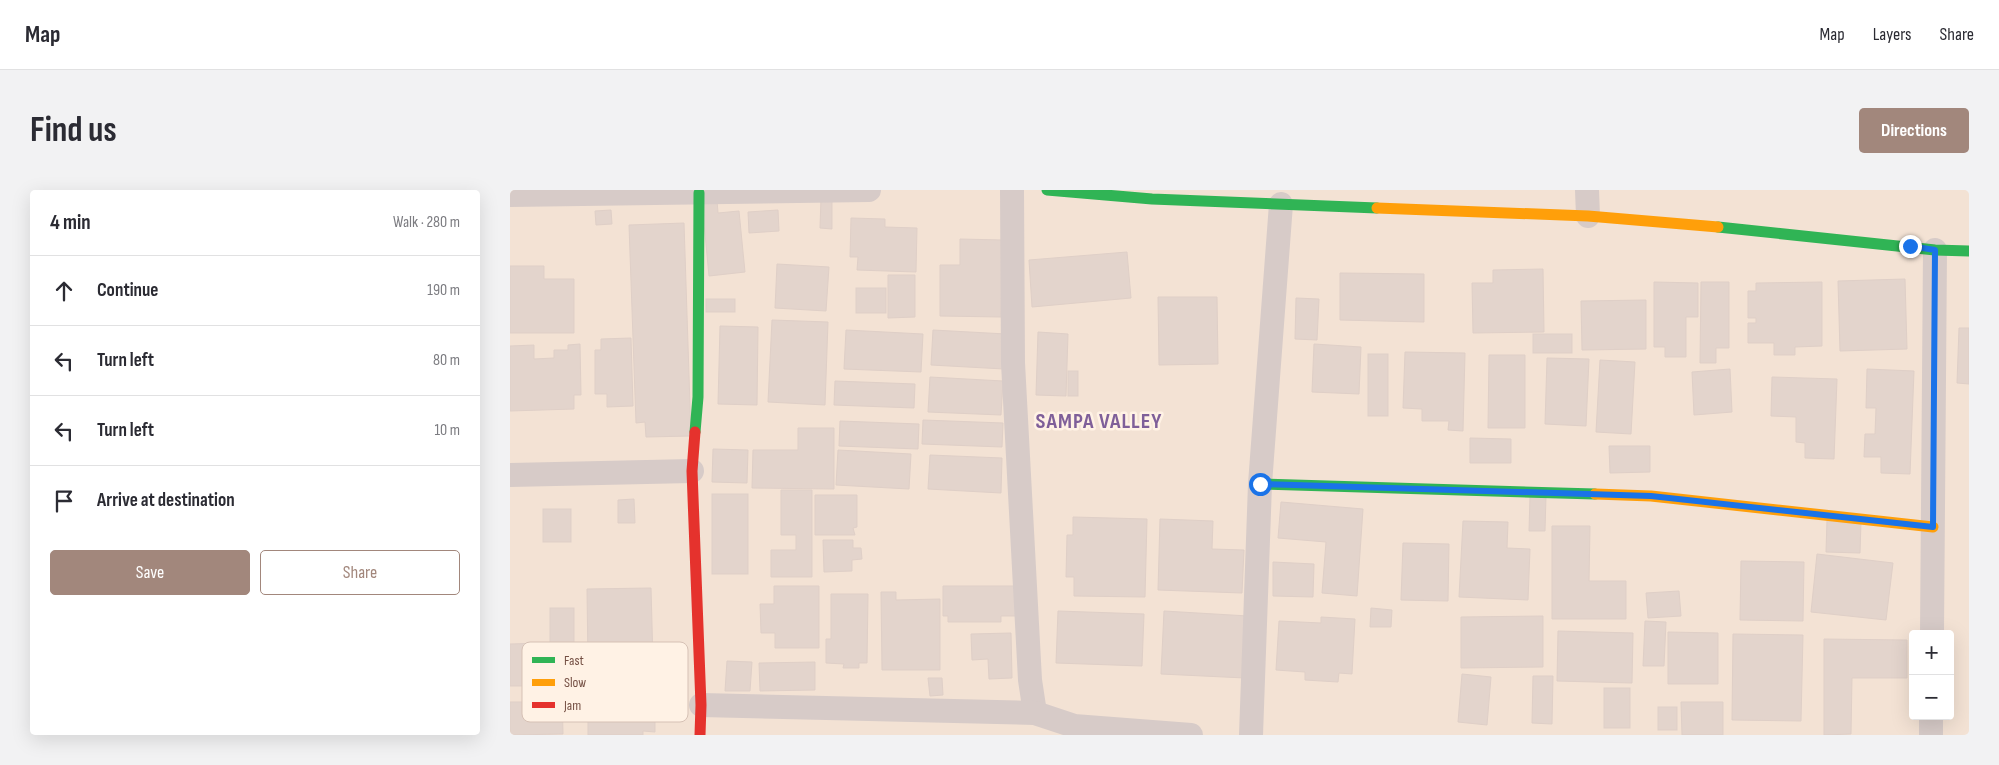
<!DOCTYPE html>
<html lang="en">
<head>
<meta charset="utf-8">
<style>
	:root { --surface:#fff; --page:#f2f2f3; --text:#2b2b33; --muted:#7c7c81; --line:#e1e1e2; --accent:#a2877c }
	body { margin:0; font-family:"Sofia Sans Condensed",sans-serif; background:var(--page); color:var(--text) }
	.controls { position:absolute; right:15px; bottom:15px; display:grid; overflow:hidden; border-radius:5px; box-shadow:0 5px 20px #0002 }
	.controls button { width:45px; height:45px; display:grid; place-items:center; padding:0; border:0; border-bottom:1px solid var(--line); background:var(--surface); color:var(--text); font:25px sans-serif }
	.stop { position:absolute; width:15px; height:15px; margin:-11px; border:4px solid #1a73e8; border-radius:50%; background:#fff }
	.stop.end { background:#1a73e8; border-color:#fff; box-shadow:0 1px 5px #0008 }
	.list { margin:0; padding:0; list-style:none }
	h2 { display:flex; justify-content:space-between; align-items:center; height:65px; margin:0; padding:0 20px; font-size:21px }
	h2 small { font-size:16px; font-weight:400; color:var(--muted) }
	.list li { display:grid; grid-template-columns:32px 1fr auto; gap:15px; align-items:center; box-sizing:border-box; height:70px; padding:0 20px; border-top:1px solid var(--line) }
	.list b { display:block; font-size:19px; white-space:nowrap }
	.list em { font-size:16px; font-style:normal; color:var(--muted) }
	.actions { display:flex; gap:10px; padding:15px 20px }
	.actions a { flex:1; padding:11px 0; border:1px solid var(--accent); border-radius:5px; text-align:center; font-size:18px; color:var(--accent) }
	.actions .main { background:var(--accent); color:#fff }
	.icon { flex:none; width:28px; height:28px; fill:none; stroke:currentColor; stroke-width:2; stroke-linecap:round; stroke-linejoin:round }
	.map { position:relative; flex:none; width:1459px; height:545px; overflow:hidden; border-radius:5px }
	header { display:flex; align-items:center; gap:30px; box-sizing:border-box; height:70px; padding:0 25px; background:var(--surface); border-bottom:1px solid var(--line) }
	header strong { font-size:24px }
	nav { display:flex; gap:28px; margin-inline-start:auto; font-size:18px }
	.intro { display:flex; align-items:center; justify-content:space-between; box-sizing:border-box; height:120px; padding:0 30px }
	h1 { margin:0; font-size:35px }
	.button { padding:12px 22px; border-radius:5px; background:var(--accent); color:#fff; font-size:18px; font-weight:700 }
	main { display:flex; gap:30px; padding:0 30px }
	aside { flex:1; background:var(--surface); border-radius:5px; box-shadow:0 5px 20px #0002 }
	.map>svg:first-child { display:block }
	.residential { fill:#f3e2d4; fill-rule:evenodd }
	.building { fill:#e3d4cc; stroke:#dfcfc7 }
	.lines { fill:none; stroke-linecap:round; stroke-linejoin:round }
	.street { stroke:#d7cbc8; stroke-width:24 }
	.fast { stroke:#30b455; stroke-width:11 }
	.slow { stroke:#ff9f0a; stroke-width:11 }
	.jam { stroke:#e5322d; stroke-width:11 }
	.route { stroke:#1a73e8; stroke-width:6 }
	.labels { text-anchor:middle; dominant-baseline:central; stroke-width:5; stroke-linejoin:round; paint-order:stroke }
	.district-label { font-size:22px; font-weight:bold; letter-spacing:1px; fill:#7f5f99; stroke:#fff2e5 }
	.key { fill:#fff2e5; stroke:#d6c1b5; stroke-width:1 }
	.key-label { font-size:14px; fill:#755044 }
</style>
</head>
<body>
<header>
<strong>Map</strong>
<nav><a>Map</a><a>Layers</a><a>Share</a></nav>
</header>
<div class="intro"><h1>Find us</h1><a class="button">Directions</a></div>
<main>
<aside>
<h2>4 min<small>Walk · 280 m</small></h2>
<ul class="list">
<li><svg class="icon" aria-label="ahead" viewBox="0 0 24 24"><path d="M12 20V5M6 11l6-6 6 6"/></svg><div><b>Continue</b></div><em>190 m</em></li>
<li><svg class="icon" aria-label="left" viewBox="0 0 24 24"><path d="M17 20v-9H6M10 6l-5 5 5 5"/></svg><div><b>Turn left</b></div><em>80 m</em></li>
<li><svg class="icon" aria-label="left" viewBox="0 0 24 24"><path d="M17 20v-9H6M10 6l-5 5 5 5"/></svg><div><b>Turn left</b></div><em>10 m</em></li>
<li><svg class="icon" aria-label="arrive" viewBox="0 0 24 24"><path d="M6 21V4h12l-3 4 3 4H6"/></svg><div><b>Arrive at destination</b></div></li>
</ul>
<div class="actions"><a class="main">Save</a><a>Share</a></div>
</aside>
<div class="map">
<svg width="1459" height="545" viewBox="0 0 1459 545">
	<rect width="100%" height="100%" fill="#f6ede5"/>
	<!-- residential -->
	<path class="residential" d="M0 0H1459V545H0ZM1403 444H1440V526H1403Z"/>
	<!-- building -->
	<g class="building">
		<path d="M311 8H322V39L310 38Z"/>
		<path d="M207 10 208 23 229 21 235 82 199 86 192 12Z"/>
		<path d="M101 20 102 34 86 35 85 21Z"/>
		<path d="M268 20 269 41 239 43 238 22Z"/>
		<path d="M341 28 375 29V37L407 38 406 82 347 80 348 67H340Z"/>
		<path d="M174 33 181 246 136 247 135 232 126 233 119 35Z"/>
		<path d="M450 49 493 50 491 127 430 126V75H450Z"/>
		<path d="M617 62 621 108 522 117 519 70Z"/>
		<path d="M267 74 319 77 316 121 265 118Z"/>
		<path d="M0 76H34V89H64V143H0Z"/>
		<path d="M1033 79 1034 142 963 143 962 93H983V80Z"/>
		<path d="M830 83 914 84V132L830 130Z"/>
		<path d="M378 85H405V127L378 128Z"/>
		<path d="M1395 89 1397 159 1330 161 1328 91Z"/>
		<path d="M1144 92 1188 93V127H1176V167H1155V157H1144Z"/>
		<path d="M1191 92H1219V158H1206V173H1190Z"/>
		<path d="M1312 92V156L1285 157V165H1264V153H1238V133H1246V128H1238V101H1246V93Z"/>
		<rect x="346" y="98" width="30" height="25"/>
		<path d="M648 107H707L708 174 649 175Z"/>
		<path d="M786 108 809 109 807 150 785 149Z"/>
		<rect x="196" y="109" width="29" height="13"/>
		<path d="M1136 110V159L1072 160 1071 111Z"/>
		<path d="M262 130 318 132 315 215 258 212Z"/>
		<path d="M210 136 248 137 247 215 208 214Z"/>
		<path d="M1449 138H1459V194L1447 193Z"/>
		<path d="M336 140 413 144 411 182 334 179Z"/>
		<path d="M423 140 496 144 494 179 421 175Z"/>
		<path d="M528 142 558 144 556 206 526 205Z"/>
		<rect x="1023" y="144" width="39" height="19"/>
		<path d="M121 148 123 216 97 217V204H85V160H91V149Z"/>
		<path d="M70 154 71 205H64V219L0 221V156L24 155V169L44 168V160H58V155Z"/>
		<path d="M804 154 851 157 849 204 802 202Z"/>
		<path d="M895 162 955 163 953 241 938 240 939 231H912V219L893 218Z"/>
		<rect x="858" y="164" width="20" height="62"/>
		<path d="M979 165H1015V238H978Z"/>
		<path d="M1037 168 1079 169 1076 236 1035 234Z"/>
		<path d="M1090 170 1125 172 1121 244 1086 242Z"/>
		<path d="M1220 179 1222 222 1184 225 1182 182Z"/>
		<path d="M1357 179 1404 181 1400 284 1371 283V267H1354L1355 244H1365L1366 218H1356Z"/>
		<rect x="558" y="181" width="10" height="25"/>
		<path d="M420 187 493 191 491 225 418 222Z"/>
		<path d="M1262 187 1327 189 1324 269 1295 268V253L1286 252V227L1261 226Z"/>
		<path d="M325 191 405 194 404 218 324 215Z"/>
		<path d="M413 230 493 233 492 257 412 254Z"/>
		<path d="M330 231 409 234 408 259 329 256Z"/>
		<path d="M288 238H324V299L242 298 243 260H288Z"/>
		<path d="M960 248 1001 249V273H960Z"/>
		<path d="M1099 256H1140V282L1100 283Z"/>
		<path d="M203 259 238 260 237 293 202 292Z"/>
		<path d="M328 260 401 264 399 299 326 295Z"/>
		<path d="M420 265 492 268 491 303 418 299Z"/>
		<path d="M271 300H302V387H261V360H286V345H271Z"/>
		<rect x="202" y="304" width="36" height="80"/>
		<path d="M305 305H347V337L343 338 345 345H305Z"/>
		<path d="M1020 306H1036L1035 341H1019Z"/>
		<path d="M124 309 125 333H108V310Z"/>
		<path d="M771 312 853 319 847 406 812 403 816 352 768 348Z"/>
		<rect x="33" y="319" width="28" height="33"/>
		<path d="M563 327 637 329 635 407 564 406V387H556L557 345H563Z"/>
		<path d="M650 329 703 331 702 359 734 360 732 403 648 400Z"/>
		<path d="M1317 330 1351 331 1350 363 1316 362Z"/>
		<path d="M953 331 998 332 997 358 1020 359 1018 410 949 407Z"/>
		<path d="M1042 336H1080L1079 391H1116V429H1042Z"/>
		<path d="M313 350H343V358H351L352 369 342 370V381L314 382Z"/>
		<path d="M893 353 939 354 938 411 891 410Z"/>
		<path d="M1307 364 1383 373 1376 430 1301 422Z"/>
		<path d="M1231 371 1294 372 1293 431 1230 430Z"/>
		<path d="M763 372 804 374 803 407 763 406Z"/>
		<path d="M264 396H309V458H265V443H251L250 414H264Z"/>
		<path d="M433 396H508V426H491V432H438V426H433Z"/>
		<path d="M141 398 143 472 78 473 77 399Z"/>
		<path d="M1169 401 1171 426 1138 428 1136 403Z"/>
		<path d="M371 402H386V410L430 409V480H372Z"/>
		<path d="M321 404H358L357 473H349V478H333L334 474 316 473V449H321Z"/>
		<rect x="40" y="418" width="24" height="72"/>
		<path d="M861 418 882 420 881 437H860Z"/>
		<path d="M548 421 634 424 632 476 546 473Z"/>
		<path d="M654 421 738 426 735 488 651 484Z"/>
		<path d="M1033 426V477L951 478V427Z"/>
		<path d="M811 427 845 429 842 484 829 483 828 492 795 490V482L766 480 769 431 811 433Z"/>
		<path d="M1135 431 1156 432 1154 476H1133Z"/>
		<path d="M1048 441 1123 443 1122 493 1047 491Z"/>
		<path d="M1158 442 1208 443V494H1158Z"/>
		<path d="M501 443 502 488 479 489 478 469 462 470 461 444Z"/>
		<path d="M1223 444 1293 445 1291 531 1222 530Z"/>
		<path d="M1314 449 1397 450V488H1342L1341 544 1314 545Z"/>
		<path d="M35 453 36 496H0V454Z"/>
		<path d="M217 471 242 472 240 501H215Z"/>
		<path d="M305 472V500L250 501 249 473Z"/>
		<path d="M952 484 981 487 977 535 948 532Z"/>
		<path d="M1023 486H1043L1042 534 1022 533Z"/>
		<path d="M418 488H432L433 505 420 506Z"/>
		<rect x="1094" y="498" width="26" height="40"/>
		<path d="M36 502H52L53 544 0 545V512H30V507H36Z"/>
		<path d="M78 506H145V542L133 541V545H78Z"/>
		<path d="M1171 512H1213V545H1172Z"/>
		<rect x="1148" y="517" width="19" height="23"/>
	</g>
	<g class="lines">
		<!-- street -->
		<g class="street">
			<path d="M502 0 503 173 520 490 525 523"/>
			<path d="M1077 0 1078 26"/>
			<path d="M0 5 359 0"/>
			<path d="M0 285 182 281"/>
			<path d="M1422 444 1425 60"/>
			<path d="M191 515 525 523 564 536 681 545"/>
			<path d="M741 545 750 294 771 14"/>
			<path d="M1421 545V526"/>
		</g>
		<!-- fast -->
		<g class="fast">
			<path d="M537 0 642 9 867 18"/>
			<path d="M1208 37 1425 60 1459 61"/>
			<path d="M185 242 188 207 189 3"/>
			<path d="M750 294 1085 304"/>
		</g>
		<!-- slow -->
		<g class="slow">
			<path d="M867 18 1078 26 1208 37"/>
			<path d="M1085 304 1141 306 1423 337"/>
		</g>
		<!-- jam -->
		<path class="jam" d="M185 242 182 281 191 515 190 545"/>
	</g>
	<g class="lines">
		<!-- route -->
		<path class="route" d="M750 294 1141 306 1423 337 1425 60 1400 56"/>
	</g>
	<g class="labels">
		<!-- district labels -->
		<g class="district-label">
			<text x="589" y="231">SAMPA VALLEY</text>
		</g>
	</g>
	<!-- legend -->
	<rect x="12" y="452" width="166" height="80" rx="8" class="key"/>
	<rect x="22" y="467" width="23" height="6" fill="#30b455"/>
	<rect x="22" y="489" width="23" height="7" fill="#ff9f0a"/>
	<rect x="22" y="512" width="23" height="6" fill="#e5322d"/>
	<g class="key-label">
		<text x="54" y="475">Fast</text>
		<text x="54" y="497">Slow</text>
		<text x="54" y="520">Jam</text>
	</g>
</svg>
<div class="controls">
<button>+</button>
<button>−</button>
</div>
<div class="stop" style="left:750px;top:294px"></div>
<div class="stop end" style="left:1400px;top:56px"></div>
</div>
</main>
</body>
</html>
